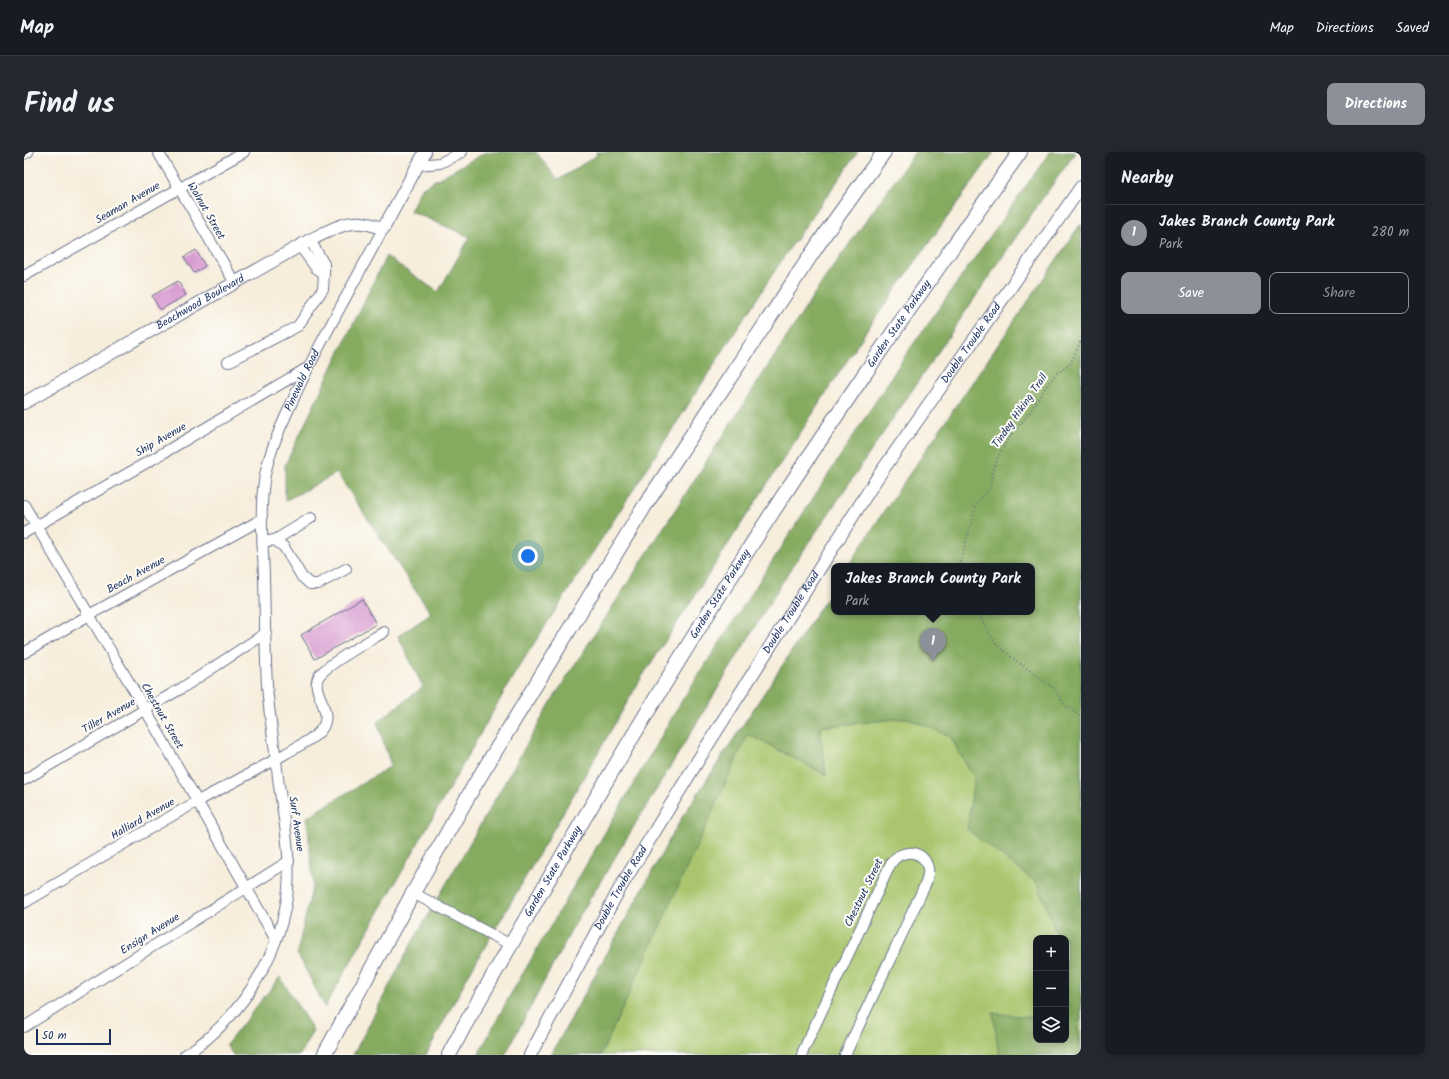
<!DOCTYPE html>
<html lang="en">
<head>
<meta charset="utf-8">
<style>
	:root { --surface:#171b24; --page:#242831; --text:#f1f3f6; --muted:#9ea1a6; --line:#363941; --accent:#8c9099 }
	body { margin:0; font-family:Kalam,sans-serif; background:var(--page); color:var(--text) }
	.controls { position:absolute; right:12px; bottom:12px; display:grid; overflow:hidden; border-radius:8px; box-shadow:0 2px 10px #0003 }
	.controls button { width:36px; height:36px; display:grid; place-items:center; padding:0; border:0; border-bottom:1px solid var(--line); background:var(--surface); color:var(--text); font:20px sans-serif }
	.scale { position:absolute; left:12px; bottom:10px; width:75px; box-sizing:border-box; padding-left:4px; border:2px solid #1b2f5e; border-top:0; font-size:11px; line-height:14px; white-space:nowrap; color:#1b2f5e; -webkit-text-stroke:3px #fdfcf7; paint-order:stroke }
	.you { position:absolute; left:504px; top:404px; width:14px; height:14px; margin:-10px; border:3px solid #fff; border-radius:50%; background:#1a73e8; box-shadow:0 0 0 6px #1a73e833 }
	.badge { display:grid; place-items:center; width:26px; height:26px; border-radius:50%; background:var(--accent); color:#fff; font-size:13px; font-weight:700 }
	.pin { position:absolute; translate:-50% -33px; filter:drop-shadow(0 1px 2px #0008) }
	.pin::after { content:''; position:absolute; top:21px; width:14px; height:12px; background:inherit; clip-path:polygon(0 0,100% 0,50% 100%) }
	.popup { position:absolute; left:807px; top:411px; width:204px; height:52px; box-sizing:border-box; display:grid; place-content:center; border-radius:8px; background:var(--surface); filter:drop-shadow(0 1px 3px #0005); font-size:13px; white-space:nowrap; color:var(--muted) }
	.popup b { font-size:15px; color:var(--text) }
	.popup::after { content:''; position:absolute; left:50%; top:100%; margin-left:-8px; border:8px solid transparent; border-top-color:var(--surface) }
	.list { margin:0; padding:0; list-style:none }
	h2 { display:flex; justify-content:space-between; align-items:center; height:52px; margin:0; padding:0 16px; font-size:17px }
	h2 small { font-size:13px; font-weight:400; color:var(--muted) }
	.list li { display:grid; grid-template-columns:26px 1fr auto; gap:12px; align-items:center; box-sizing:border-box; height:56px; padding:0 16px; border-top:1px solid var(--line) }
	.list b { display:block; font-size:15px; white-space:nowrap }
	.list p { margin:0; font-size:13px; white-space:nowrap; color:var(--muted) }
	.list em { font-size:13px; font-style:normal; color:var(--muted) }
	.actions { display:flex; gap:8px; padding:12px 16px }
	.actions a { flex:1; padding:9px 0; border:1px solid var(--accent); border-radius:8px; text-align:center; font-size:14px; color:var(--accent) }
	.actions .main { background:var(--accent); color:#fff }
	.icon { flex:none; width:22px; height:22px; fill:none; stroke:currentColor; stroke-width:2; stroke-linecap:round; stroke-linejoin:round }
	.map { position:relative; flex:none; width:1057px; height:903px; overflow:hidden; border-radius:8px }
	header { display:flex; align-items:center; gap:24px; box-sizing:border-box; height:56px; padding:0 20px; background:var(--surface); border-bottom:1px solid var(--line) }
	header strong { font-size:19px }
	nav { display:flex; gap:22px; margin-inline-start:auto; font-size:14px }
	.intro { display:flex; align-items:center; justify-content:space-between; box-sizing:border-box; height:96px; padding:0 24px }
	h1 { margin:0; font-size:28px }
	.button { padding:10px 18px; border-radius:8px; background:var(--accent); color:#fff; font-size:14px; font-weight:700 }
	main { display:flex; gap:24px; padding:0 24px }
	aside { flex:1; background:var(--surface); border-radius:8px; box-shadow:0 2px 10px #0003 }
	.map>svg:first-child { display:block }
	.green { fill:#a9c66e; stroke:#627a66; fill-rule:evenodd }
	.forest { fill:#86ab61; stroke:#506d60 }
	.building { fill:#d89bd1 }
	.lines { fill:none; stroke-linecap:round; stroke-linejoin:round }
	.minor-casing { stroke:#68728a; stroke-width:12 }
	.major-casing { stroke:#68728a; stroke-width:14 }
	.highway-casing { stroke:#68728a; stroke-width:16 }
	.path { stroke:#68728a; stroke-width:2; stroke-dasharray:1 3; stroke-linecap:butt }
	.minor { stroke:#fff; stroke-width:10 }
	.major { stroke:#fff; stroke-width:12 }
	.highway { stroke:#fff; stroke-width:14 }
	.labels { text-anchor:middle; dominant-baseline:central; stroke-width:4; stroke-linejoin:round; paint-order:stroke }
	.street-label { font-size:11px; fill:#1b2f5e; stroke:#fdfcf7 }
</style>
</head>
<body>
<header>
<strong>Map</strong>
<nav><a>Map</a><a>Directions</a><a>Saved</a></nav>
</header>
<div class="intro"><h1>Find us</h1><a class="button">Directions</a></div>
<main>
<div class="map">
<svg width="1057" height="903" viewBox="0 0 1057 903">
	<rect width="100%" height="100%" fill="#fdfcf7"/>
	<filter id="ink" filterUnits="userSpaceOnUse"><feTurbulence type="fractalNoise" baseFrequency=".025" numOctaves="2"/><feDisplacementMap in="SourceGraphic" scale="8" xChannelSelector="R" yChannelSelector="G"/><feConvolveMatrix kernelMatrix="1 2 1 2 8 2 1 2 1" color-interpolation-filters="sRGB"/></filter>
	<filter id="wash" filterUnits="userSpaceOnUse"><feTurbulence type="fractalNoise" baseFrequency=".012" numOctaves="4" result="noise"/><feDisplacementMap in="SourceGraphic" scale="16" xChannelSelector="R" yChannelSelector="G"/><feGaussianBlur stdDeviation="0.9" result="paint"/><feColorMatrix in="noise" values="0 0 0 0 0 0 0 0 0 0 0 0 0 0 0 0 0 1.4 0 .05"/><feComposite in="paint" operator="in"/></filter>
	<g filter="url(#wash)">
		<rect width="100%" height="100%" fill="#f7eddb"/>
		<!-- green -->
		<path class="green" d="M1057 72V903H527L657 667 793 461 1008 460V414L1048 84ZM1012 786H1042V888H1012Z"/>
		<!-- forest -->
		<g class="forest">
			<path d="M462 0H512L534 28 573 3 572 0H834L763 100 491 521 301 855 273 801 289 732 283 665 367 614 353 570 399 535 374 484 407 462 313 321 261 349V313L362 104 414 140 446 85 386 59 397 36Z"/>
			<path d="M891 0H970L845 175 618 525 444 824 402 903H329L384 798 530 545 801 126Z"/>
			<path d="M1026 0H1052L1011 57 761 426 553 768 481 903H454L484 847 657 550 883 201Z"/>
			<path d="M1057 72V868L1053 871 1057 902 1055 903H975L969 861 1012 866V888H1042V786H1034L1014 732 943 677 950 626 926 584 883 566 796 575 802 623 724 582 577 903H527L657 667 810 435V460H1008V414H824L862 356Z"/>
			<path d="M256 825 289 878 276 903H209L202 893Z"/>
		</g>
		<g id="blocks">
			<!-- building -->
			<g class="building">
				<path d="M172 98 181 114 170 121 160 105Z"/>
				<path d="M154 129 162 143 136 158 128 144Z"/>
				<path d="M338 447 352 472 291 507 277 483Z"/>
			</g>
		</g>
	</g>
	<g filter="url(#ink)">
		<use href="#blocks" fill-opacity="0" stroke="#68728a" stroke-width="1"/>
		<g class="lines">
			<defs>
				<g id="minor">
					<path d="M134 0 211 131"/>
					<path d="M0 2 4 0"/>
					<path d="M394 13 416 11 438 0"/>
					<path d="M276 94 292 116 300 121V112L286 88"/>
					<path d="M0 124 220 0"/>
					<path d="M204 210 274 174 299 137 300 121"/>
					<path d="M0 353 121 557 252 788"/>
					<path d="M0 381 141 300 285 215"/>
					<path d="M251 388 287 366"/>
					<path d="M239 390 251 388 260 395 278 425 286 432H294L322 417"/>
					<path d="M0 501 65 463 238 367"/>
					<path d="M0 628 158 536 242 481"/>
					<path d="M389 741 487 793"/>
					<path d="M0 751C58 717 116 681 176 648 204 633 233 618 261 602 271 596 283 590 292 583 317 562 284 541 295 524 303 512 345 489 360 480"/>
					<path d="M0 875 265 709"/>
					<path id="s1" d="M161 903C169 898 176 892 183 887 227 849 258 795 264 737 267 700 259 663 254 626 251 595 245 564 243 533 241 497 241 461 240 425 239 392 235 356 241 323 247 293 261 266 273 239 299 184 330 131 359 77"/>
					<path d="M778 903 779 899 867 711C877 697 899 696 904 716 905 720 903 727 902 731L821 903"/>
				</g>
				<g id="major">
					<path id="s2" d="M0 251 286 88C313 75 329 63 359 77L401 0"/>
					<path id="s3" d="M506 903 596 736 681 597 853 326 1057 35"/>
				</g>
				<g id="highway">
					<path d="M300 903 389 741 450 634 620 355 801 82 860 0"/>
					<path id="s4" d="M425 903 438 878C517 740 596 602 680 468 779 308 887 153 996 0"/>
				</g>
			</defs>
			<!-- minor casing -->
			<use href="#minor" class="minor-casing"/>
			<!-- major casing -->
			<use href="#major" class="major-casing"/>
			<!-- highway casing -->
			<use href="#highway" class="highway-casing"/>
			<!-- path -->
			<g class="path">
				<path d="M935 414 953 351 966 335 968 321 975 302 987 283 1006 260 1022 234 1033 221 1046 213 1057 188"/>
				<path d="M953 460 972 492 990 507 1031 537 1040 552 1057 565"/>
			</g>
			<!-- minor -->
			<use href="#minor" class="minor"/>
			<!-- major -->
			<use href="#major" class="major"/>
			<!-- highway -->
			<use href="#highway" class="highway"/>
		</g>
	</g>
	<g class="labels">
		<!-- street labels -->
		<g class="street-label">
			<text transform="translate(104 51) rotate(-30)">Seaman Avenue</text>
			<text transform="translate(182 59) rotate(60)">Walnut Street</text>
			<text stroke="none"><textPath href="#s2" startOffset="203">Beachwood Boulevard</textPath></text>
			<text stroke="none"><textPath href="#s4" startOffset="859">Garden State Parkway</textPath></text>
			<text stroke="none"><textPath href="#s3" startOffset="838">Double Trouble Road</textPath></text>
			<text stroke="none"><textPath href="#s1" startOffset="719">Pinewald Road</textPath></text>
			<text transform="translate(996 259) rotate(-55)">Tindey Hiking Trail</text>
			<text transform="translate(137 288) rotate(-30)">Ship Avenue</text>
			<text transform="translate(112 423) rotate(-29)">Beach Avenue</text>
			<text stroke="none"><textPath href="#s4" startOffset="535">Garden State Parkway</textPath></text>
			<text stroke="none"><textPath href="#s3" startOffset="514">Double Trouble Road</textPath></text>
			<text transform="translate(85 564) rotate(-30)">Tiller Avenue</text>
			<text transform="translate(138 564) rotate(60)">Chestnut Street</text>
			<text transform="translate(119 667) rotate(-30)">Halliard Avenue</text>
			<text transform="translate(272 672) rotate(82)">Surf Avenue</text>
			<text stroke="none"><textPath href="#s4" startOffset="211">Garden State Parkway</textPath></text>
			<text stroke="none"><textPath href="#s3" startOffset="190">Double Trouble Road</textPath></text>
			<text transform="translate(840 741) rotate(-64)">Chestnut Street</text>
			<text transform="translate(126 782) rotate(-32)">Ensign Avenue</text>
		</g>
	</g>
</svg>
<div class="controls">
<button>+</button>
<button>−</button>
<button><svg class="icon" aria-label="layers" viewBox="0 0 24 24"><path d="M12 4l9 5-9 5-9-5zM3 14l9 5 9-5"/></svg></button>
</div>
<div class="scale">50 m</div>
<div class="you"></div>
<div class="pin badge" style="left:909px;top:509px">1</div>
<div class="popup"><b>Jakes Branch County Park</b>Park</div>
</div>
<aside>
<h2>Nearby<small></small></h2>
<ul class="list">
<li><span class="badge">1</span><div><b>Jakes Branch County Park</b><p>Park</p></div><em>280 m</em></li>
</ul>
<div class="actions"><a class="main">Save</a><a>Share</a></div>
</aside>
</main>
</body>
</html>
